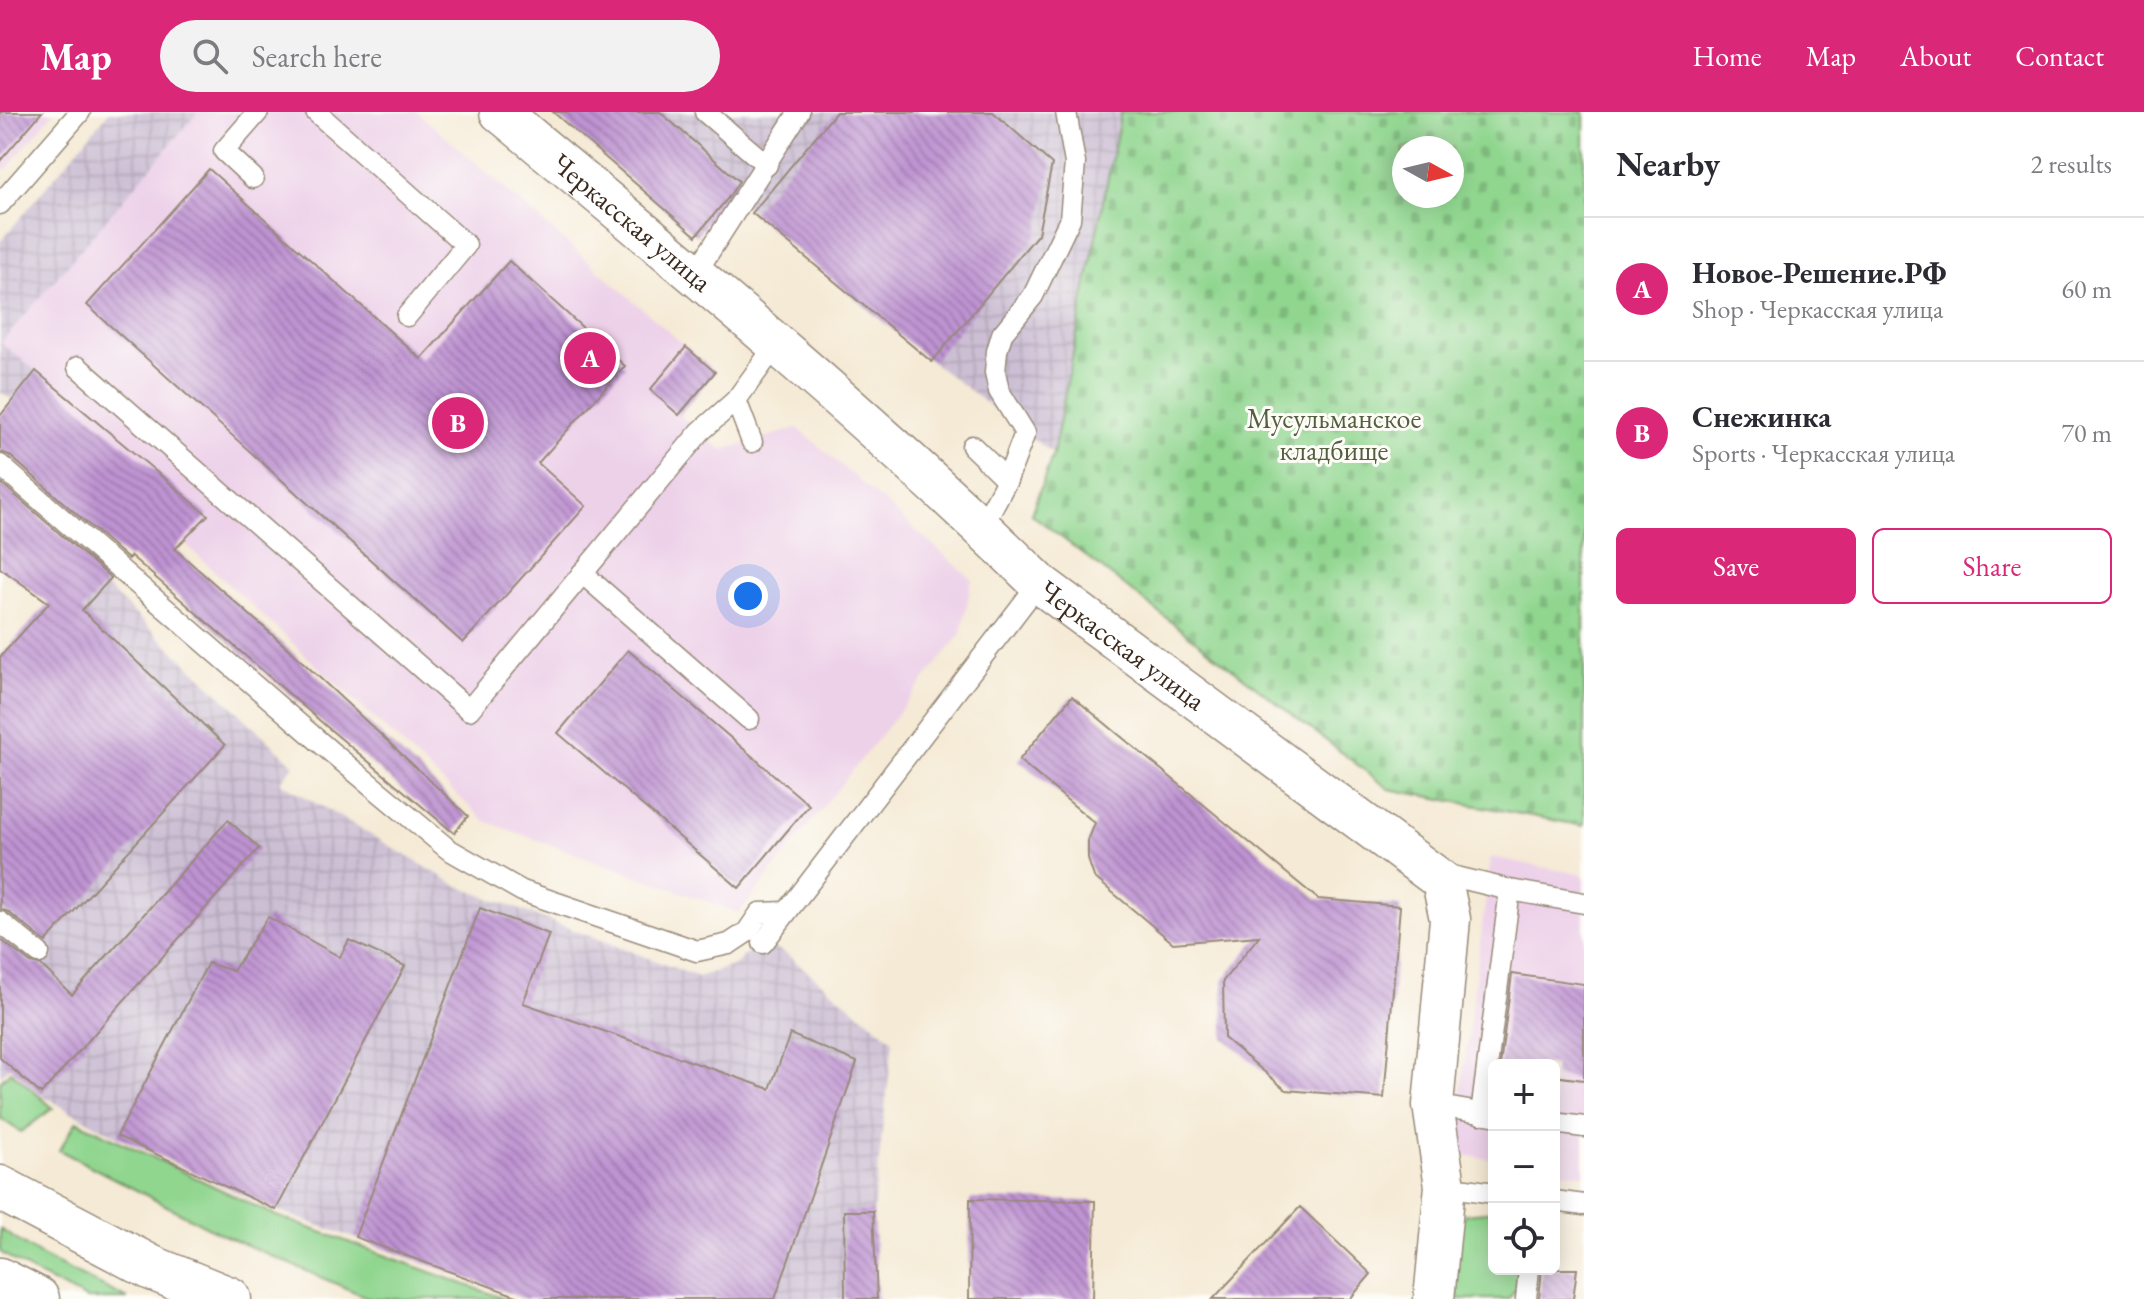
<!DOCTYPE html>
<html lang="en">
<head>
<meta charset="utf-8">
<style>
	:root { --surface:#fff; --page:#f2f2f3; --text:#2b2b33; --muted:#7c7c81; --line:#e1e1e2; --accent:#db2777 }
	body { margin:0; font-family:"EB Garamond",serif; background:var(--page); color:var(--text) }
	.controls { position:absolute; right:24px; bottom:24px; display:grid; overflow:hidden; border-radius:12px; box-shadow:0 4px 20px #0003 }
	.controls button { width:72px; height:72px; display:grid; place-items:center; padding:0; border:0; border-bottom:2px solid var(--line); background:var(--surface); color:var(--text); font:40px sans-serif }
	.compass { position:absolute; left:1392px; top:24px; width:72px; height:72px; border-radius:50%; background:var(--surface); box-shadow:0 4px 20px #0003; rotate:98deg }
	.you { position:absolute; left:748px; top:484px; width:28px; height:28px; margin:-20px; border:6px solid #fff; border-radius:50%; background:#1a73e8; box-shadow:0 0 0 12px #1a73e833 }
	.badge { display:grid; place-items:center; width:52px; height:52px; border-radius:50%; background:var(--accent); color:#fff; font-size:26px; font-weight:700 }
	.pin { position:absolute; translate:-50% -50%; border:4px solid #fff; box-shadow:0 2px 8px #0006 }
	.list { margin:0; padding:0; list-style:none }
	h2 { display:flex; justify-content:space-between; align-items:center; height:104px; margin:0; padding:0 32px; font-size:34px }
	h2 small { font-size:26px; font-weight:400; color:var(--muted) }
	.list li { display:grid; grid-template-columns:52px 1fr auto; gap:24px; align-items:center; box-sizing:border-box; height:144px; padding:0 32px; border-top:2px solid var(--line) }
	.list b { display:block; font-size:30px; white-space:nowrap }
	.list p { margin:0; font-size:26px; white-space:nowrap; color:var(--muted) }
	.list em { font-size:26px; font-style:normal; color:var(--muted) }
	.actions { display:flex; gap:16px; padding:24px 32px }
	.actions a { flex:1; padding:18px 0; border:2px solid var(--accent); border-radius:12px; text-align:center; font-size:28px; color:var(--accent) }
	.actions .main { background:var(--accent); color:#fff }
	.icon { flex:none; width:44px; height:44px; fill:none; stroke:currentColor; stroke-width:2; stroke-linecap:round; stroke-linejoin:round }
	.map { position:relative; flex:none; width:1584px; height:1187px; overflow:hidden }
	header { display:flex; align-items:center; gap:48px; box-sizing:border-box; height:112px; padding:0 40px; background:var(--accent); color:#fff }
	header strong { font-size:38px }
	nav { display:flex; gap:44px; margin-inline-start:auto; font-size:28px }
	.search { width:560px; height:72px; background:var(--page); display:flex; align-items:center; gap:20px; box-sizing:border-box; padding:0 28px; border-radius:44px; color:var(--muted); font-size:30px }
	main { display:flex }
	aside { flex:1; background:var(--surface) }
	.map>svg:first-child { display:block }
	.built { fill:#edd1e9 }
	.industrial { fill:url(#industrial-grid) }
	.green { fill:#90d68f; stroke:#668056; stroke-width:2 }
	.cemetery { fill:url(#cemetery-stones); stroke:#668056; stroke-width:2; fill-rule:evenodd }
	.building { fill:url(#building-back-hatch) }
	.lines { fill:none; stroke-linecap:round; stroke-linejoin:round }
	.lane-casing { stroke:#988a7a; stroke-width:23 }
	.street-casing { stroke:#988a7a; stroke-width:43 }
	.primary-casing { stroke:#988a7a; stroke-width:47 }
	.lane { stroke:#fff; stroke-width:20 }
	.street { stroke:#fff; stroke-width:40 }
	.primary { stroke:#fff; stroke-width:44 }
	.labels { text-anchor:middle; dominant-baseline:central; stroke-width:6; stroke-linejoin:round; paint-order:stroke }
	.street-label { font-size:28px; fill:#3b2a1e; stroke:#fdfcf7 }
	.park-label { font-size:28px; fill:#545e40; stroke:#fdfcf7 }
</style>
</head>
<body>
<header>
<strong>Map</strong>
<div class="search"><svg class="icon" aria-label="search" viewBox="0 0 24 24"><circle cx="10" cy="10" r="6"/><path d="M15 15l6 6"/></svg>Search here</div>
<nav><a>Home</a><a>Map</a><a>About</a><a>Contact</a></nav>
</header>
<main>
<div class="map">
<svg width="1584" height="1187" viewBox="0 0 1584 1187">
	<defs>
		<pattern id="industrial-grid" width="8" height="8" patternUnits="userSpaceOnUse" patternTransform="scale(2)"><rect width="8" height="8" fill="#ccbfd4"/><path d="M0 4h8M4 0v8" fill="none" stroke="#b0a4b6"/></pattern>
		<pattern id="cemetery-stones" width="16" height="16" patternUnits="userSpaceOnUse" patternTransform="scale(2)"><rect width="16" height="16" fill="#90d68f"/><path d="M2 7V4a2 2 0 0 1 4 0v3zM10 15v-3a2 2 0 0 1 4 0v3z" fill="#7db87b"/></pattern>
		<pattern id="building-back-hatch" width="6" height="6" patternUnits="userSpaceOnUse" patternTransform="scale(2)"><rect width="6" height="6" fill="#be93d2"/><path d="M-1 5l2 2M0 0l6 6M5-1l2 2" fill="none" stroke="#9c78aa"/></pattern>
	</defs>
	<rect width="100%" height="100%" fill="#fdfcf7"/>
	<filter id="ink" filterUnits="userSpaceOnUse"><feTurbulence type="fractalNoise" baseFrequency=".0125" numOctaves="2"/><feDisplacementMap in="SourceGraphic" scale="16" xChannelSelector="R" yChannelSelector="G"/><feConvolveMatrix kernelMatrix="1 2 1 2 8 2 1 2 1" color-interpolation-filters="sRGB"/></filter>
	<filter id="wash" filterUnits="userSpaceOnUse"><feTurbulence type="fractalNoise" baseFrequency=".006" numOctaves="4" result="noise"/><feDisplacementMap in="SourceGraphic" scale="32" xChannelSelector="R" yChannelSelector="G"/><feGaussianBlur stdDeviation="1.8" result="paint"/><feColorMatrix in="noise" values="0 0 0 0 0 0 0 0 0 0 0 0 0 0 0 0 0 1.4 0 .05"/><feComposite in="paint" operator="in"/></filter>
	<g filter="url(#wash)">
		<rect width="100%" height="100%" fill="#f5ead5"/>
		<!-- built -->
		<g class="built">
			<path d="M0 0H54L7 56 0 58Z"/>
			<path d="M198 0H417L715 260 679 303 723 338 798 316 972 467 961 522 739 801 485 709 182 429 0 231Z"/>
			<path d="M1491 745 1584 763V1063L1554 1058V953H1494V1048L1453 1041Z"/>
		</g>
		<!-- industrial -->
		<g class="industrial">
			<path d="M109 0H198L1 231 36 259 13 288 0 280V130Z"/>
			<path d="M553 0H1121L1053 342 932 250 732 82 696 124Z"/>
			<path d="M83 453 294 653 280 670 460 775 698 865 735 853 747 841 763 831 786 842 893 928 873 1099 877 1187H525L276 1098 117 1024 68 998 41 982 10 954 0 964V545Z"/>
		</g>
		<!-- green -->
		<g class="green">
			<path d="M11 959 53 996 21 1020 0 1006V969Z"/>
			<path d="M77 1009 274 1103 505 1187H371L221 1122 59 1038Z"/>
			<path d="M1494 1099V1157H1519L1517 1176 1508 1187H1459C1448 1163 1451 1125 1465 1102Z"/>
			<path d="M0 1117 43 1145 128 1187H87L40 1164 0 1140Z"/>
		</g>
		<!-- cemetery -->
		<path class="cemetery" d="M1121 0H1584V714L1389 677 1031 402 1053 342ZM1404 36H1452V84H1404Z"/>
		<g id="blocks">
			<!-- building -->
			<g class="building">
				<path d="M0 0H42L0 49Z"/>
				<path d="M553 0H660L739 69 728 86 696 124Z"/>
				<path d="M836 0H993L1052 52 1038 122 932 250 752 101Z"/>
				<path d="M209 57 421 247 509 149 625 254 538 351 586 394 463 531 87 193Z"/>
				<path d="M686 235 715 260 679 303 650 278Z"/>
				<path d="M36 259 208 403 175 437 293 541 468 704 454 721 326 614 131 444 128 447 9 343 0 340V304Z"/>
				<path d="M0 370 111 466 82 498 225 633 46 830 8 800 0 797V545L49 491 0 456Z"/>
				<path d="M628 538 809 693 739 776 558 621Z"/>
				<path d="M1072 584 1318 787 1400 794 1384 986 1286 978 1224 926 1223 869 1259 824 1173 831 1094 765 1088 747V729L1095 711 1019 648Z"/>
				<path d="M228 708 259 736 41 982 0 946V827L31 851 41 853 72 883Z"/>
				<path d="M480 796 549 822 523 891 770 977 790 922 857 950 775 1187H525L355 1125Z"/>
				<path d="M268 805 340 845 349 828 405 854 276 1098 117 1024 208 851 233 859Z"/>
				<path d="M1512 862 1584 872V968L1554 964V953H1500Z"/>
				<path d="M970 1087 1095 1089 1093 1187H969Z"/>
				<path d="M1300 1095 1371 1162 1350 1187H1213Z"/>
				<path d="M844 1099H873L877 1187H845Z"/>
				<path d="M1542 1157H1577L1573 1187H1539Z"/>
			</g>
		</g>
	</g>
	<g filter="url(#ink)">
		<use href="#blocks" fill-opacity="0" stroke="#988a7a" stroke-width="2"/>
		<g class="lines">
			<defs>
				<g id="lane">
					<path d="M316 0 466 133 407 204"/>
					<path d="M705 0 767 53"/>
					<path d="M253 66 224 39 258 0"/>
					<path d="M0 92 80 0"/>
					<path d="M695 162 799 0"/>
					<path d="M78 255 469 598 700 320 736 288 776 233"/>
					<path d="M736 288 752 330"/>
					<path d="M972 334 1007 368"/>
					<path d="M0 353 330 639 448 737 522 779 697 839 729 832 747 820 760 801 786 800"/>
					<path d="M982 415 1007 368 1025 321 999 279 995 260 997 239 1002 222 1033 184 1070 107 1075 51 1066 0"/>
					<path d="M582 461 749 607"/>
					<path d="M1442 769 1452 764 1510 778 1584 791"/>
					<path d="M0 810 39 841"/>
					<path d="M763 831 1039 471"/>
					<path d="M1433 993 1492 1003"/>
					<path d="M1481 1002 1510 778"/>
					<path d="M1554 1011 1584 1015"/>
					<path d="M1445 1074 1494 1081"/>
					<path d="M1554 1089 1584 1093"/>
					<path d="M1526 1187 1529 1157"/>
				</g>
				<g id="street">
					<path id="s1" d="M500 0C683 152 868 304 1039 471L1442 769 1450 807 1433 993 1445 1074 1434 1187"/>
				</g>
				<g id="primary">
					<path d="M0 1076 152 1156 229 1187"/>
					<path d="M0 1168 37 1187"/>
				</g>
			</defs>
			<!-- lane casing -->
			<use href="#lane" class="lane-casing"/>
			<!-- street casing -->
			<use href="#street" class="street-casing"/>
			<!-- primary casing -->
			<use href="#primary" class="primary-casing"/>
			<!-- lane -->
			<use href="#lane" class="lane"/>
			<!-- street -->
			<use href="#street" class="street"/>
			<!-- primary -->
			<use href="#primary" class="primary"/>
		</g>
	</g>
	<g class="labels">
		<!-- street labels -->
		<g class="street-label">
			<text stroke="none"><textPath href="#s1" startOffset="172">Черкасская улица</textPath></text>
			<text stroke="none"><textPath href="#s1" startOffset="820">Черкасская улица</textPath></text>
		</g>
		<!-- park labels -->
		<g class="park-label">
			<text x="1334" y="306">Мусульманское<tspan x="1334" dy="32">кладбище</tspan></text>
		</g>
	</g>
</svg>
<div class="controls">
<button>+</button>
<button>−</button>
<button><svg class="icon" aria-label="locate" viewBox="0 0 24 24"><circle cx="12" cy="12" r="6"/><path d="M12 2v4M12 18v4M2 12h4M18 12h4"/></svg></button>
</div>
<svg class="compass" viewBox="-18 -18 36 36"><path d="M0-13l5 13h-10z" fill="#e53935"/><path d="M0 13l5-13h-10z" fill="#7c7c81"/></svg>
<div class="you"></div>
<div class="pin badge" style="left:590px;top:246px">A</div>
<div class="pin badge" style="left:458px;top:311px">B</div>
</div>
<aside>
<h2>Nearby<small>2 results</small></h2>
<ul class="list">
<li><span class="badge">A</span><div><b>Новое-Решение.РФ</b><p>Shop · Черкасская улица</p></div><em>60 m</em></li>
<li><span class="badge">B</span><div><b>Снежинка</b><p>Sports · Черкасская улица</p></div><em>70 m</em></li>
</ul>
<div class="actions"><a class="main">Save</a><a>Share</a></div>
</aside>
</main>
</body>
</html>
